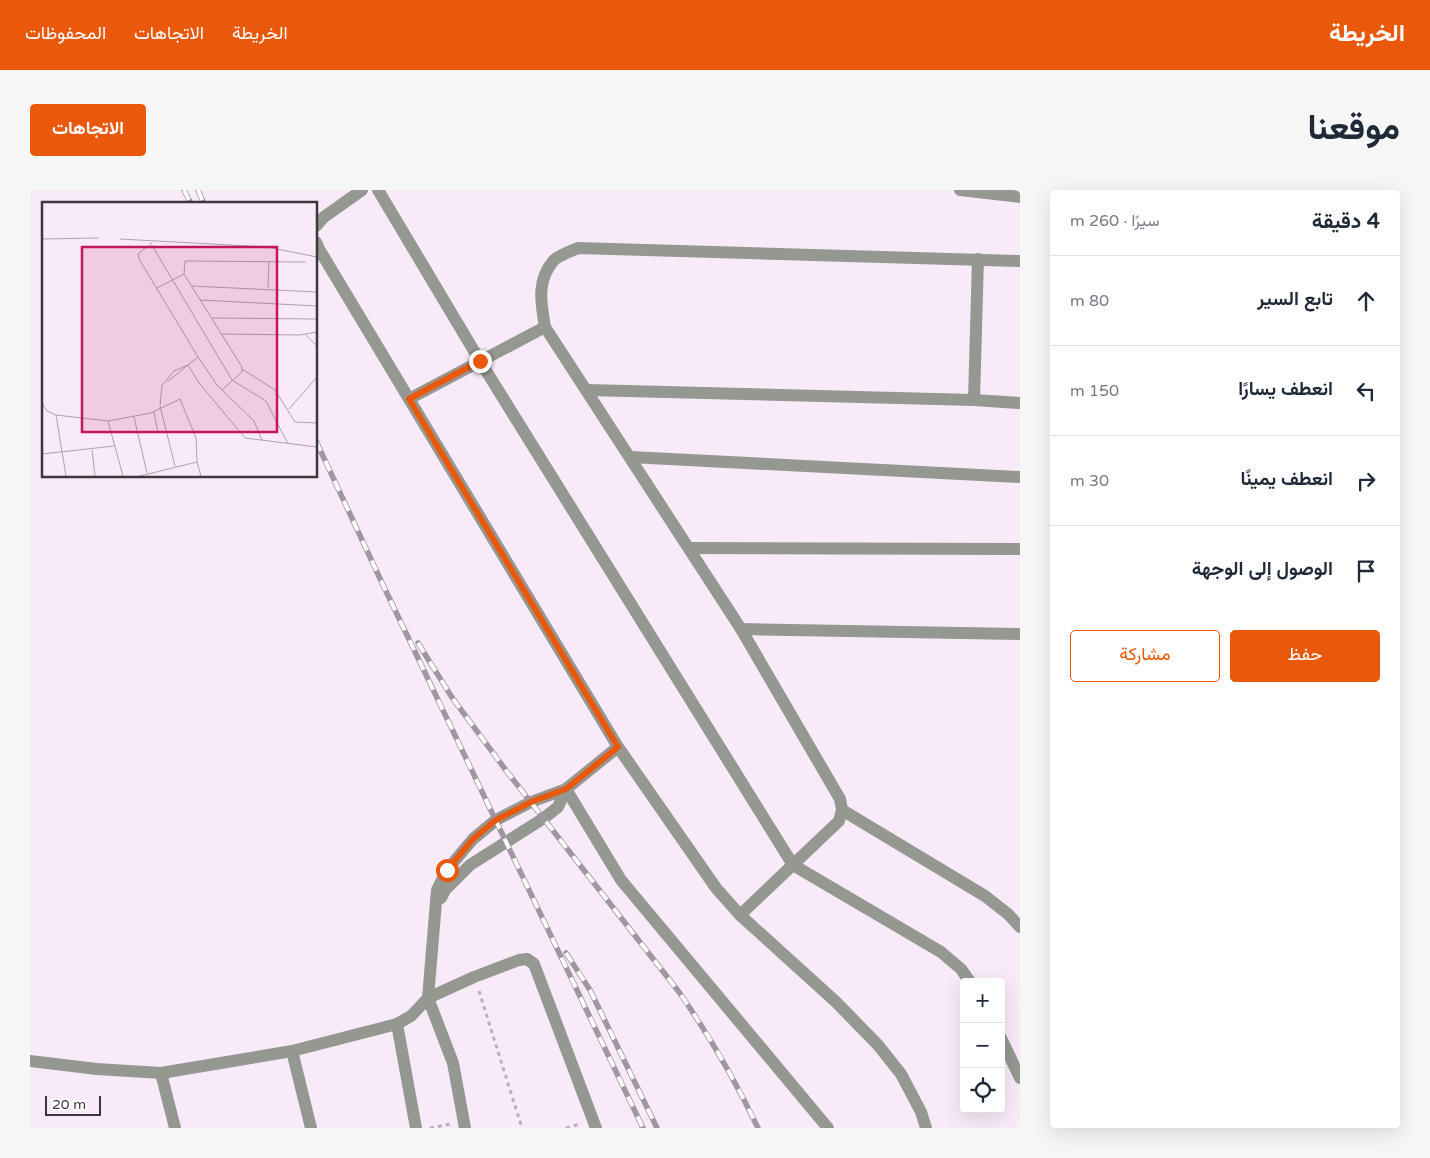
<!DOCTYPE html>
<html lang="ar">
<head>
<meta charset="utf-8">
<style>
	:root { --surface:#fff; --page:#f6f6f7; --text:#1f2937; --muted:#747a83; --line:#e0e1e3; --accent:#ea580c }
	body { margin:0; font-family:"Varela Round",Vazirmatn,sans-serif; background:var(--page); color:var(--text); direction:rtl }
	.controls { position:absolute; right:15px; bottom:15px; display:grid; overflow:hidden; border-radius:5px; box-shadow:0 5px 20px #0002 }
	.controls button { width:45px; height:45px; display:grid; place-items:center; padding:0; border:0; border-bottom:1px solid var(--line); background:var(--surface); color:var(--text); font:25px sans-serif }
	.scale { position:absolute; left:15px; bottom:12px; width:56px; box-sizing:border-box; padding-left:5px; border:2px solid #3c373c; border-top:0; font-size:14px; line-height:18px; white-space:nowrap; color:#3c373c; -webkit-text-stroke:4px #fff; paint-order:stroke }
	.stop { position:absolute; width:15px; height:15px; margin:-11px; border:4px solid #ea580c; border-radius:50%; background:#fff }
	.stop.end { background:#ea580c; border-color:#fff; box-shadow:0 1px 5px #0008 }
	.list { margin:0; padding:0; list-style:none }
	h2 { display:flex; justify-content:space-between; align-items:center; height:65px; margin:0; padding:0 20px; font-size:21px }
	h2 small { font-size:16px; font-weight:400; color:var(--muted) }
	.list li { display:grid; grid-template-columns:32px 1fr auto; gap:15px; align-items:center; box-sizing:border-box; height:90px; padding:0 20px; border-top:1px solid var(--line) }
	.list b { display:block; font-size:19px; white-space:nowrap }
	.list em { font-size:16px; font-style:normal; color:var(--muted) }
	.actions { display:flex; gap:10px; padding:15px 20px }
	.actions a { flex:1; padding:11px 0; border:1px solid var(--accent); border-radius:5px; text-align:center; font-size:18px; color:var(--accent) }
	.actions .main { background:var(--accent); color:#fff }
	.icon { flex:none; width:28px; height:28px; fill:none; stroke:currentColor; stroke-width:2; stroke-linecap:round; stroke-linejoin:round }
	.map { position:relative; flex:none; width:990px; height:938px; overflow:hidden; direction:ltr; border-radius:5px }
	header { display:flex; align-items:center; gap:30px; box-sizing:border-box; height:70px; padding:0 25px; background:var(--accent); color:#fff }
	header strong { font-size:24px }
	nav { display:flex; gap:28px; margin-inline-start:auto; font-size:18px }
	.intro { display:flex; align-items:center; justify-content:space-between; box-sizing:border-box; height:120px; padding:0 30px }
	h1 { margin:0; font-size:35px }
	.button { padding:12px 22px; border-radius:5px; background:var(--accent); color:#fff; font-size:18px; font-weight:700 }
	main { display:flex; gap:30px; padding:0 30px }
	aside { flex:1; background:var(--surface); border-radius:5px; box-shadow:0 5px 20px #0002 }
	.map>svg:first-child { display:block }
	.lines { fill:none; stroke-linecap:round; stroke-linejoin:round }
	.path { stroke:#baafba; stroke-width:3; stroke-dasharray:4 4; stroke-linecap:butt }
	.minor { stroke:#949891; stroke-width:12 }
	.rail-casing { stroke:#a096a0; stroke-width:5.5 }
	.rail { stroke:#fff; stroke-width:4; stroke-dasharray:11; stroke-linecap:butt }
	.route { stroke:#ea580c; stroke-width:6 }
	.inset-road { fill:none; stroke:#ada2ad; stroke-width:1 }
	.view { fill:#c2185b; fill-opacity:0.15; stroke:#c2185b; stroke-width:2.5 }
	.inset-edge { fill:none; stroke:#3c373c; stroke-width:2.5 }
</style>
</head>
<body>
<header>
<strong>الخريطة</strong>
<nav><a>الخريطة</a><a>الاتجاهات</a><a>المحفوظات</a></nav>
</header>
<div class="intro"><h1>موقعنا</h1><a class="button">الاتجاهات</a></div>
<main>
<aside>
<h2>4 دقيقة<small>سيرًا · 260 m</small></h2>
<ul class="list">
<li><svg class="icon" aria-label="ahead" viewBox="0 0 24 24"><path d="M12 20V5M6 11l6-6 6 6"/></svg><div><b>تابع السير</b></div><em>80 m</em></li>
<li><svg class="icon" aria-label="left" viewBox="0 0 24 24"><path d="M17 20v-9H6M10 6l-5 5 5 5"/></svg><div><b>انعطف يسارًا</b></div><em>150 m</em></li>
<li><svg class="icon" aria-label="right" viewBox="0 0 24 24"><path d="M7 20v-9h11M14 6l5 5-5 5"/></svg><div><b>انعطف يمينًا</b></div><em>30 m</em></li>
<li><svg class="icon" aria-label="arrive" viewBox="0 0 24 24"><path d="M6 21V4h12l-3 4 3 4H6"/></svg><div><b>الوصول إلى الوجهة</b></div></li>
</ul>
<div class="actions"><a class="main">حفظ</a><a>مشاركة</a></div>
</aside>
<div class="map">
<svg width="990" height="938" viewBox="0 0 990 938">
	<rect width="100%" height="100%" fill="#f8eaf8"/>
	<g class="lines">
		<!-- path -->
		<g class="path">
			<path d="M449 801 492 938"/>
			<path d="M400 938 421 934"/>
			<path d="M536 938 550 934"/>
		</g>
		<!-- minor -->
		<g class="minor">
			<path d="M348 0 450 171 763 675 911 762 931 779 940 792"/>
			<path d="M930 0 990 7"/>
			<path d="M286 36 294 27 332 0"/>
			<path d="M286 52 289 59 588 557 686 698 710 725 806 812 848 855 871 884 891 922 896 938"/>
			<path d="M557 200 944 210 990 213"/>
			<path d="M379 209 515 137"/>
			<path d="M944 210 948 69"/>
			<path d="M600 267 990 287"/>
			<path d="M659 358 990 359"/>
			<path d="M711 439 990 444"/>
			<path d="M536 599 591 690 798 938"/>
			<path d="M812 620 955 706 978 724 990 737"/>
			<path d="M411 708 415 700 440 675 514 628 528 617 536 599"/>
			<path d="M710 725 809 631 812 620 810 609 711 439 515 137C511 113 506 91 524 70 530 65 541 61 548 58L990 71"/>
			<path d="M367 834 386 938"/>
			<path d="M971 848 990 888"/>
			<path d="M262 861 281 938"/>
			<path d="M0 871 67 879 131 883 262 861 367 834 381 826 398 808 444 787 489 770 497 769 504 774 566 938"/>
			<path d="M131 883 145 938"/>
			<path d="M435 938 423 873 398 808 407 700 417 680 443 649 466 630 501 612 536 599 588 557"/>
		</g>
		<defs>
			<g id="rail">
				<path d="M154 0 161 14"/>
				<path d="M168 0 174 14"/>
				<path d="M286 251 353 395 613 938"/>
				<path d="M388 453 423 509 478 583 649 802C679 845 705 890 728 938"/>
				<path d="M536 763 560 800 627 938"/>
			</g>
		</defs>
		<!-- rail casing -->
		<use href="#rail" class="rail-casing"/>
		<!-- rail -->
		<use href="#rail" class="rail"/>
	</g>
	<g class="lines">
		<!-- route -->
		<path class="route" d="M417 680 443 649 466 630 501 612 536 599 588 557 379 209 450 171"/>
	</g>
	<!-- overview -->
	<g transform="translate(12 12)">
		<rect width="275" height="275" fill="#f8eaf8"/>
		<path class="inset-road" d="M0 37 57 36M78 37 225 45 275 55M108 40 190 178 224 199 246 242M107 43 96 52 97 57 156 155 175 183 212 219 220 238M150 84 275 90M115 86 142 72M226 86 227 59M158 98 275 104M170 116 275 117M180 132 258 133 275 130M264 133 275 144M146 163 157 181 203 236 275 245M200 167 233 188 253 220 275 221M125 180 156 155M180 188 200 170V165L142 72 143 59 264 60M0 201 5 209 14 213 66 219 109 211 138 197 154 236 155 260M247 207 275 175M112 210 116 231M14 213 24 274M92 215 105 271M66 219 81 274M50 248 53 274M0 252 72 244M133 264 118 204 120 183 132 169 146 163M98 274 155 260 159 274"/>
		<path class="view" d="M40 45H235V230H40Z"/>
		<rect width="275" height="275" class="inset-edge"/>
	</g>
</svg>
<div class="controls">
<button>+</button>
<button>−</button>
<button><svg class="icon" aria-label="locate" viewBox="0 0 24 24"><circle cx="12" cy="12" r="6"/><path d="M12 2v4M12 18v4M2 12h4M18 12h4"/></svg></button>
</div>
<div class="scale">20 m</div>
<div class="stop" style="left:417px;top:680px"></div>
<div class="stop end" style="left:450px;top:171px"></div>
</div>
</main>
</body>
</html>
